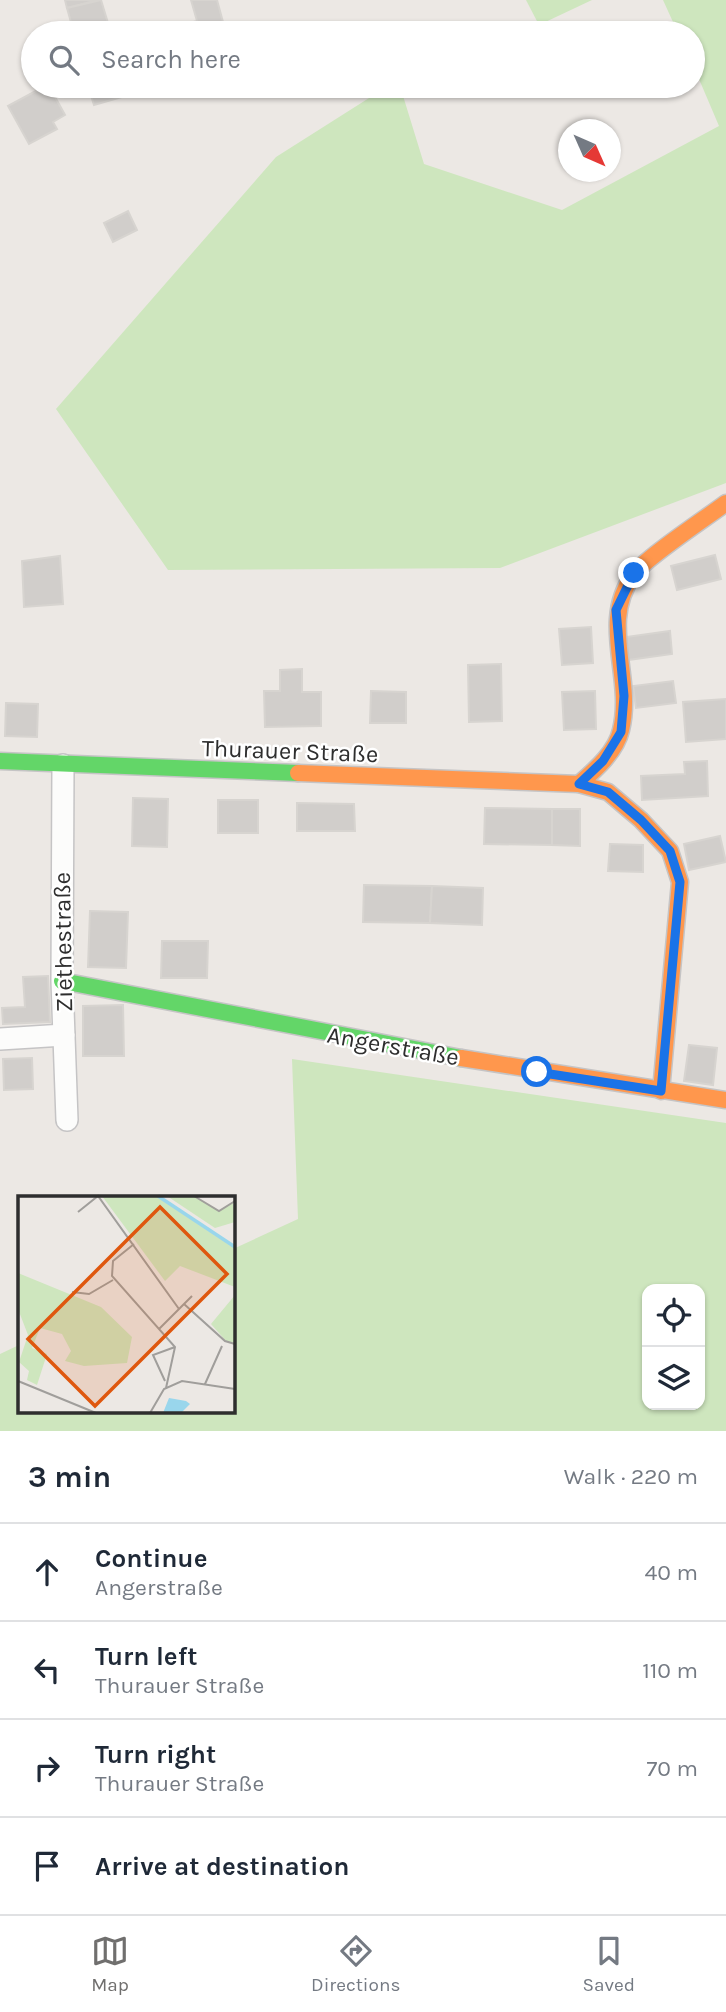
<!DOCTYPE html>
<html lang="en">
<head>
<meta charset="utf-8">
<style>
	:root { --surface:#fff; --page:#f2f2f3; --text:#1f2937; --muted:#747a83; --line:#e0e1e3; --accent:#706f6e }
	body { margin:0; font-family:Karla,sans-serif; background:var(--page); color:var(--text) }
	.controls { position:absolute; right:21px; bottom:21px; display:grid; overflow:hidden; border-radius:14px; box-shadow:0 2px 5px #0004 }
	.controls button { width:63px; height:63px; display:grid; place-items:center; padding:0; border:0; border-bottom:2px solid var(--line); background:var(--surface); color:var(--text); font:35px sans-serif }
	.compass { position:absolute; left:558px; top:119px; width:63px; height:63px; border-radius:50%; background:var(--surface); box-shadow:0 2px 5px #0004; rotate:135deg }
	.stop { position:absolute; width:21px; height:21px; margin:-16px; border:5px solid #1a73e8; border-radius:50%; background:#fff }
	.stop.end { background:#1a73e8; border-color:#fff; box-shadow:0 2px 7px #0008 }
	.list { margin:0; padding:0; list-style:none }
	h2 { display:flex; justify-content:space-between; align-items:center; height:91px; margin:0; padding:0 28px; font-size:30px }
	h2 small { font-size:23px; font-weight:400; color:var(--muted) }
	.list li { display:grid; grid-template-columns:46px 1fr auto; gap:21px; align-items:center; box-sizing:border-box; height:98px; padding:0 28px; border-top:2px solid var(--line) }
	.list b { display:block; font-size:26px; white-space:nowrap }
	.list p { margin:0; font-size:23px; white-space:nowrap; color:var(--muted) }
	.list em { font-size:23px; font-style:normal; color:var(--muted) }
	.icon { flex:none; width:38px; height:38px; fill:none; stroke:currentColor; stroke-width:2; stroke-linecap:round; stroke-linejoin:round }
	.map { position:relative; flex:none; width:726px; height:1431px; overflow:hidden }
	.search { position:absolute; background:var(--surface); box-shadow:0 2px 5px #0004; left:21px; right:21px; top:21px; height:77px; display:flex; align-items:center; gap:18px; box-sizing:border-box; padding:0 24px; border-radius:38px; color:var(--muted); font-size:26px }
	.sheet { height:483px; background:var(--surface) }
	nav { display:flex; justify-content:space-around; align-items:center; box-sizing:border-box; height:98px; border-top:2px solid var(--line); background:var(--surface); font-size:19px; color:var(--muted) }
	nav a { display:grid; justify-items:center; gap:4px }
	nav .on { color:var(--accent) }
	.map>svg:first-child { display:block }
	.green { fill:#cee6be; fill-rule:evenodd }
	.building { fill:#d1cecb; stroke:#d7d4d0; stroke-width:2 }
	.lines { fill:none; stroke-linecap:round; stroke-linejoin:round }
	.street-casing { stroke:#c5c4c5; stroke-width:24 }
	.fast-casing { stroke:#c5c4c5; stroke-width:19 }
	.slow-casing { stroke:#c5c4c5; stroke-width:19 }
	.street { stroke:#fcfcfb; stroke-width:21 }
	.fast { stroke:#63d668; stroke-width:16 }
	.slow { stroke:#ff974d; stroke-width:16 }
	.route { stroke:#1a73e8; stroke-width:9 }
	.labels { text-anchor:middle; dominant-baseline:central; stroke-width:5; stroke-linejoin:round; paint-order:stroke }
	.street-label { font-size:24px; fill:#2e2e2e; stroke:#fff }
	.inset-river { fill:none; stroke:#99d6ec; stroke-width:3.5 }
	.inset-road { fill:none; stroke:#a09e9b; stroke-width:2 }
	.view { fill:#df570e; fill-opacity:0.15; stroke:#df570e; stroke-width:3.5 }
	.inset-edge { fill:none; stroke:#2e2e2e; stroke-width:3.5 }
</style>
</head>
<body>
<div class="map">
<svg width="726" height="1431" viewBox="0 0 726 1431">
	<rect width="100%" height="100%" fill="#ece8e4"/>
	<!-- green -->
	<g class="green">
		<path d="M526 0H592L539 25Z"/>
		<path d="M663 0H726V483L500 568 168 570 56 409 276 157 388 86H400L424 164 562 210 719 126 693 65V33H678Z"/>
		<path d="M292 1059 726 1123V1431H0V1354L19 1345V1412H233V1249L298 1219ZM647 1289H700V1405H647Z"/>
	</g>
	<!-- building -->
	<g class="building">
		<path d="M65 0H98L67 8Z"/>
		<path d="M101 0 111 33H74L67 8Z"/>
		<path d="M191 0H217L226 33H155L197 21Z"/>
		<path d="M45 86H49L65 115 53 122 57 129 29 144 8 106Z"/>
		<path d="M88 86H160L94 105Z"/>
		<path d="M128 211 137 230 113 242 104 223Z"/>
		<path d="M715 555 721 579 677 590 671 566Z"/>
		<path d="M60 556 63 604 24 607 22 561Z"/>
		<path d="M591 627 593 663 562 665 559 629Z"/>
		<path d="M670 631 672 654 628 660 626 637Z"/>
		<path d="M501 664 502 721 469 722 468 665Z"/>
		<path d="M302 669V692H321V726L265 727 264 691H280V670Z"/>
		<path d="M673 681 676 703 636 708 633 686Z"/>
		<path d="M371 691 406 692V723H370Z"/>
		<path d="M595 691 596 729 564 730 562 692Z"/>
		<path d="M726 699V739L686 742 683 702Z"/>
		<path d="M6 703 38 704 37 737 5 736Z"/>
		<path d="M707 761 708 796 642 800 641 776 685 774 684 762Z"/>
		<path d="M133 798 168 799 167 847 132 846Z"/>
		<rect x="218" y="800" width="40" height="33"/>
		<path d="M297 803 354 804 355 831H297Z"/>
		<path d="M485 808 552 809V845L484 844Z"/>
		<path d="M552 809H580V846L552 845Z"/>
		<path d="M720 836 726 862 689 870 684 844Z"/>
		<path d="M610 844 643 845V872L608 871Z"/>
		<path d="M364 885 432 886 430 923 363 922Z"/>
		<path d="M432 886 483 888 482 925 430 923Z"/>
		<path d="M90 911 128 912 126 968 88 967Z"/>
		<path d="M162 941H208L207 978H161Z"/>
		<path d="M48 976 50 1022 3 1024 2 1008 25 1007 23 977Z"/>
		<path d="M123 1005 124 1056H83V1006Z"/>
		<path d="M689 1045 717 1048 713 1085 684 1081Z"/>
		<path d="M32 1058 33 1089 4 1090 3 1059Z"/>
	</g>
	<g class="lines">
		<defs>
			<g id="street">
				<path d="M63 765 62 981 67 1120"/>
				<path d="M0 1039 64 1035"/>
			</g>
			<g id="fast">
				<path d="M0 761 298 773"/>
				<path d="M62 981 461 1058"/>
			</g>
			<g id="slow">
				<path d="M298 773 579 784 608 792 641 820 670 851 680 882 661 1091"/>
				<path d="M579 784C595 770 616 752 621 730 634 676 599 624 633 575 645 558 706 518 726 503"/>
				<path d="M461 1058 726 1100"/>
			</g>
		</defs>
		<!-- street casing -->
		<use href="#street" class="street-casing"/>
		<!-- fast casing -->
		<use href="#fast" class="fast-casing"/>
		<!-- slow casing -->
		<use href="#slow" class="slow-casing"/>
		<!-- street -->
		<use href="#street" class="street"/>
		<!-- fast -->
		<use href="#fast" class="fast"/>
		<!-- slow -->
		<use href="#slow" class="slow"/>
	</g>
	<g class="lines">
		<!-- route -->
		<path class="route" d="M537 1072 661 1091 680 882 670 851 641 820 608 792 579 784 603 761 621 732 624 696 616 610 634 573"/>
	</g>
	<g class="labels">
		<!-- street labels -->
		<g class="street-label">
			<text transform="translate(290 751) rotate(2)">Thurauer Straße</text>
			<text transform="translate(63 942) rotate(-91)">Ziethestraße</text>
			<text transform="translate(393 1046) rotate(10)">Angerstraße</text>
		</g>
	</g>
	<!-- overview -->
	<g transform="translate(18 1196)">
		<rect width="217" height="217" fill="#ece8e4"/>
		<path d="M84 0H140L189 31 217 51V91L162 70 147 85ZM149 0H176L201 15 215 7 217 26 197 32ZM0 77 83 111 114 141 109 167 66 170 47 165 53 155 44 138 22 132 14 152 29 158 19 189 9 184 11 175 1 166 10 139 0 113ZM217 99V147L208 145 193 128Z" fill="#cee6be"/>
		<path d="M151 202 168 205 172 208 163 217H145Z" fill="#99d6ec"/>
		<path class="inset-river" d="M140 0 217 51"/>
		<path class="inset-road" d="M176 0 201 15 217 5M60 16 80 0 161 113M116 48 95 65 94 80 157 151 148 192M54 96 71 98 95 84M166 108 207 145 217 148M141 133 174 100M0 185 78 217M147 185 135 159 157 151M187 188 204 150M132 217 146 193 164 185 217 193"/>
		<path class="view" d="M142 11 209 78 77 210 10 143Z"/>
		<rect width="217" height="217" class="inset-edge"/>
	</g>
</svg>
<div class="controls">
<button><svg class="icon" aria-label="locate" viewBox="0 0 24 24"><circle cx="12" cy="12" r="6"/><path d="M12 2v4M12 18v4M2 12h4M18 12h4"/></svg></button>
<button><svg class="icon" aria-label="layers" viewBox="0 0 24 24"><path d="M12 4l9 5-9 5-9-5zM3 14l9 5 9-5"/></svg></button>
</div>
<svg class="compass" viewBox="-18 -18 36 36"><path d="M0-13l5 13h-10z" fill="#e53935"/><path d="M0 13l5-13h-10z" fill="#747a83"/></svg>
<div class="stop" style="left:537px;top:1072px"></div>
<div class="stop end" style="left:634px;top:573px"></div>
<div class="search"><svg class="icon" aria-label="search" viewBox="0 0 24 24"><circle cx="10" cy="10" r="6"/><path d="M15 15l6 6"/></svg>Search here</div>
</div>
<section class="sheet">
<h2>3 min<small>Walk · 220 m</small></h2>
<ul class="list">
<li><svg class="icon" aria-label="ahead" viewBox="0 0 24 24"><path d="M12 20V5M6 11l6-6 6 6"/></svg><div><b>Continue</b><p>Angerstraße</p></div><em>40 m</em></li>
<li><svg class="icon" aria-label="left" viewBox="0 0 24 24"><path d="M17 20v-9H6M10 6l-5 5 5 5"/></svg><div><b>Turn left</b><p>Thurauer Straße</p></div><em>110 m</em></li>
<li><svg class="icon" aria-label="right" viewBox="0 0 24 24"><path d="M7 20v-9h11M14 6l5 5-5 5"/></svg><div><b>Turn right</b><p>Thurauer Straße</p></div><em>70 m</em></li>
<li><svg class="icon" aria-label="arrive" viewBox="0 0 24 24"><path d="M6 21V4h12l-3 4 3 4H6"/></svg><div><b>Arrive at destination</b></div></li>
</ul>
</section>
<nav>
<a class="on"><svg class="icon" aria-label="map" viewBox="0 0 24 24"><path d="M3 6l6-2 6 2 6-2v14l-6 2-6-2-6 2zM9 4v14M15 6v14"/></svg>Map</a>
<a><svg class="icon" aria-label="directions" viewBox="0 0 24 24"><path d="M12 3l9 9-9 9-9-9zM9 14v-3h6M13 9l2 2-2 2"/></svg>Directions</a>
<a><svg class="icon" aria-label="saved" viewBox="0 0 24 24"><path d="M7 4h10v16l-5-4-5 4z"/></svg>Saved</a>
</nav>
</body>
</html>
